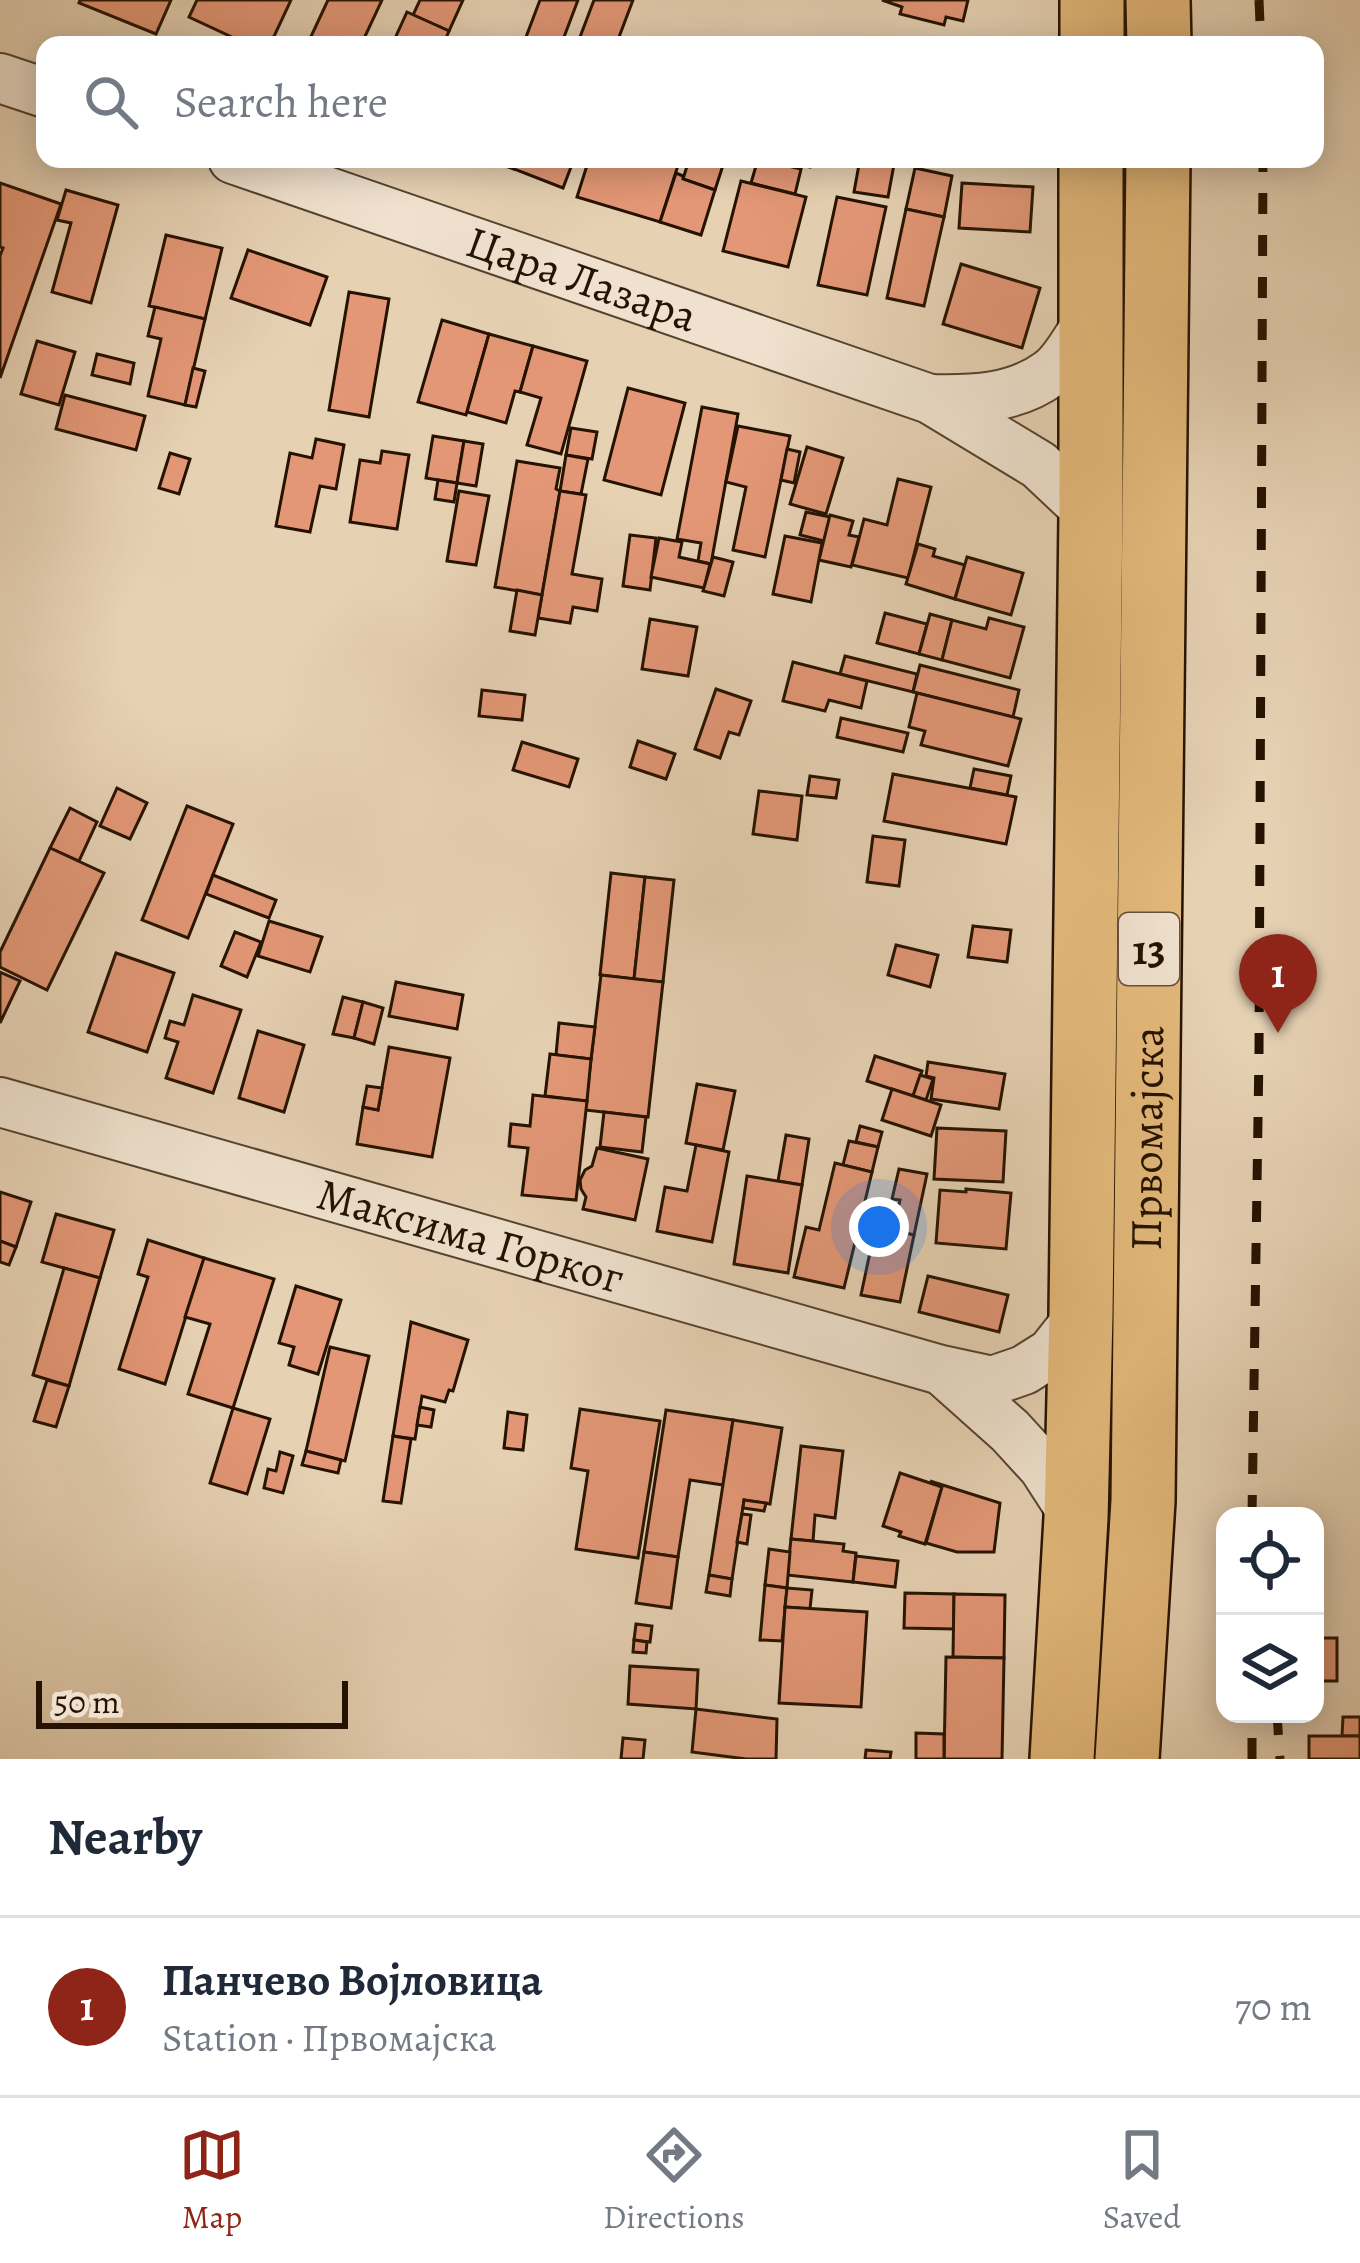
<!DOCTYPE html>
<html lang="en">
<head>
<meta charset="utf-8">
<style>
	:root { --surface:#fff; --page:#f6f6f7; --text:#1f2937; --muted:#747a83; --line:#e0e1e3; --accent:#8f2418 }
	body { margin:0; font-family:Alegreya,serif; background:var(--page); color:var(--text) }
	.controls { position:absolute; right:36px; bottom:36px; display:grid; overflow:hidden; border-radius:24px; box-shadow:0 6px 30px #0003 }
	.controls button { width:108px; height:108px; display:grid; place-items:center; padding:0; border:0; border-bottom:3px solid var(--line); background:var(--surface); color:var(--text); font:60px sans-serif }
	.scale { position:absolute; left:36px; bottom:30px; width:312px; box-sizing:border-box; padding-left:12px; border:6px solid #251200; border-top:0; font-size:33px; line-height:42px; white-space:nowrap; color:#251200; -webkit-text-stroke:9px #efe1ce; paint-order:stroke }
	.you { position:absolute; left:879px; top:1227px; width:42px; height:42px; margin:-30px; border:9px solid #fff; border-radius:50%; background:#1a73e8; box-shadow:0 0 0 18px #1a73e833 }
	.badge { display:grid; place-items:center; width:78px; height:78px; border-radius:50%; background:var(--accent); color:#fff; font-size:39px; font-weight:700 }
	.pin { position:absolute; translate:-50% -99px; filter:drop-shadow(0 3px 6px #0008) }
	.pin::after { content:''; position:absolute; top:63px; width:42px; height:36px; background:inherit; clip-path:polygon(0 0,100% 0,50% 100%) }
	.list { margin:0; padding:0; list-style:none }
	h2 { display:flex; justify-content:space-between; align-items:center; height:156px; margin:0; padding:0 48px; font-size:51px }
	h2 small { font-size:39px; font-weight:400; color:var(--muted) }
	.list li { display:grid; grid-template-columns:78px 1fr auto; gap:36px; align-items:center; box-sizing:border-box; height:180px; padding:0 48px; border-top:3px solid var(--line) }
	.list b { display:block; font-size:45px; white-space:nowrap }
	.list p { margin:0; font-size:39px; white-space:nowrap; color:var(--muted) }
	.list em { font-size:39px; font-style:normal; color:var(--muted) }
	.icon { flex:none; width:66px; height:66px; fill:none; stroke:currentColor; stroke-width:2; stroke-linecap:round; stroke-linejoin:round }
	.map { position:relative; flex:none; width:1360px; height:1759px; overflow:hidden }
	.search { position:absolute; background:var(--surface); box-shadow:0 6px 30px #0003; left:36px; right:36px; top:36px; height:132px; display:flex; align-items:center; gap:30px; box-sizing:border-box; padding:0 42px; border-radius:24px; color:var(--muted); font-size:45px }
	.sheet { height:336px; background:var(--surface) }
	nav { display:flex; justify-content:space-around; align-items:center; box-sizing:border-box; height:168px; border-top:3px solid var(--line); background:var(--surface); font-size:33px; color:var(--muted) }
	nav a { display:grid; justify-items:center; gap:6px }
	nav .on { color:var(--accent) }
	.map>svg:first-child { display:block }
	.building { fill:#e39776; stroke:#251200; stroke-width:3 }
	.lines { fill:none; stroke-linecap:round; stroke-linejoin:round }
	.minor-casing { stroke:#55422d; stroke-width:52 }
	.major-casing { stroke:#251200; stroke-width:68 }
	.minor { stroke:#efe1ce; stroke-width:48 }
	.major { stroke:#e3b87a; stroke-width:63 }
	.rail { stroke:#251200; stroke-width:9; stroke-dasharray:21 21; stroke-linecap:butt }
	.labels { text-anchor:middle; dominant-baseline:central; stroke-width:12; stroke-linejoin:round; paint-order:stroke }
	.shield { fill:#efe1ce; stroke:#62503e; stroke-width:3 }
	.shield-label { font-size:42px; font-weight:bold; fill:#251200 }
	.street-label { font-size:45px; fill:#251200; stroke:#efe1ce }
</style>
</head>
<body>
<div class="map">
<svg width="1360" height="1759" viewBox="0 0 1360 1759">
	<rect width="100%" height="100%" fill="#e6d1b3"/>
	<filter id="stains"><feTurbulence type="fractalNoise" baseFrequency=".00167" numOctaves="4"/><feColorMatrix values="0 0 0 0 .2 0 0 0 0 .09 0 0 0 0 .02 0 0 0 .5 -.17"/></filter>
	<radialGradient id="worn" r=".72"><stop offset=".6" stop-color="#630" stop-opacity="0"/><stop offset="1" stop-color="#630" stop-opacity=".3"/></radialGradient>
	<!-- building -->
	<g class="building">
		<path d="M80 0H171L156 34 79 3Z"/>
		<path d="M197 0H291L270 45H249L189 17Z"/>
		<path d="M328 0H382L361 45H307Z"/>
		<path d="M420 0H463L449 31 413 15Z"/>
		<path d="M540 0H578L561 45H523Z"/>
		<path d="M594 0H633L616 45H577Z"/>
		<path d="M882 0H968L963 21 946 17 944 25 900 14 902 7Z"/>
		<path d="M407 12 449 31 443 45H392Z"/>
		<path d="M486 159H518L514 169Z"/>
		<path d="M518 159H574L563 188 514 169Z"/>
		<path d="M589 159H680L660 222 577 197Z"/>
		<path d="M684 159H725L715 190 683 179 688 163Z"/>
		<path d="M758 159 801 169 795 194 751 183Z"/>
		<path d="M778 159H811L810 167 777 161Z"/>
		<path d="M860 159H895L888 197 854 192Z"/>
		<path d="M915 168 952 176 944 217 906 209Z"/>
		<path d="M676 173 683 176V179L715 190 701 235 660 222Z"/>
		<path d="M741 181 806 197 788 267 723 251Z"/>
		<path d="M0 183 61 204 0 378V256L3 248 0 247Z"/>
		<path d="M962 183 1033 187 1030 232 959 228Z"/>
		<path d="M66 190 118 205 91 303 52 292 71 223 57 220Z"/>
		<path d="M837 197 886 207 867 295 818 285Z"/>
		<path d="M906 209 944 217 924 306 887 298Z"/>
		<path d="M166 235 222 248 205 319 149 306Z"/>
		<path d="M248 250 327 277 310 325 231 298Z"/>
		<path d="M961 264 1040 288 1022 348 943 324Z"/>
		<path d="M349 292 389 299 369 417 329 410Z"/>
		<path d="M155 307 205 319 185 405 148 396 161 339 148 336Z"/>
		<path d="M442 320 489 334 466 415 418 402Z"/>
		<path d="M489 334 533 346 520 392 515 391 506 423 467 412Z"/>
		<path d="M37 341 75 352 59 405 21 394Z"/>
		<path d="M533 346 587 361 561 454 527 445 541 398 520 392Z"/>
		<path d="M97 354 134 363 130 384 92 375Z"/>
		<path d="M193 368 205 371 196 407 185 405Z"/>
		<path d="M628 388 685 403 661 495 604 480Z"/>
		<path d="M65 395 145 416 136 450 56 429Z"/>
		<path d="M702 407 738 414 711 564 698 561 701 543 677 539Z"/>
		<path d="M738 426 790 436 765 557 733 550 746 487 726 482Z"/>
		<path d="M571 428 597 432 592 459 566 455Z"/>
		<path d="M433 436 464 441 457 483 426 478Z"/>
		<path d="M316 439 344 445 336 489 320 486 310 532 276 526 290 453 312 458Z"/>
		<path d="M464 441 483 444 476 486 457 483Z"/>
		<path d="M807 447 843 458 826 514 790 504Z"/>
		<path d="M787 449 800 452 794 483 781 480Z"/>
		<path d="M382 451 409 455 397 529 350 522 360 460 380 463Z"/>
		<path d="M170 453 190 459 179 494 159 488Z"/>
		<path d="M566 455 588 459 581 494 560 491Z"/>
		<path d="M517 461 560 468 556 489 560 491 542 595 495 587Z"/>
		<path d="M898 479 931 487 908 578 852 565 864 519 887 525Z"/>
		<path d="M438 480 457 483 454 502 435 499Z"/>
		<path d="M459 491 489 496 476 565 447 561Z"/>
		<path d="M560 491 586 495 572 574 602 579 597 611 573 607 570 623 538 618Z"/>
		<path d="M806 512 830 517 824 541 800 535Z"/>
		<path d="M830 515 853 521 849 535 859 537 851 567 819 560Z"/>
		<path d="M630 535 656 538 650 590 623 586Z"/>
		<path d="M785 536 822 543 811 602 773 594Z"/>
		<path d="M659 538 682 542 679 557 710 564 704 588 651 577Z"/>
		<path d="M918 544 935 549 933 556 965 565 955 599 906 584Z"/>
		<path d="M713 557 733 562 724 596 703 591Z"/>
		<path d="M967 557 1023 573 1011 615 955 599Z"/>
		<path d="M517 590 542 595 535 635 510 631Z"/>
		<path d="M885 613 927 624 919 654 877 643Z"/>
		<path d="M930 614 952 620 942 660 919 654Z"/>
		<path d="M989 618 1024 627 1010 678 942 660 952 620 986 629Z"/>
		<path d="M650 619 697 627 688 676 642 669Z"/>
		<path d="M845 656 917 674 913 692 840 674Z"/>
		<path d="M793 662 867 681 861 708 829 700 825 711 783 701Z"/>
		<path d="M920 665 1019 690 1013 717 913 692Z"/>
		<path d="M716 689 751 701 739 735 729 732 720 758 695 749Z"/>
		<path d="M482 690 525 695 522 720 479 716Z"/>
		<path d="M917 693 1021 719 1008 766 921 745 925 731 909 727Z"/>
		<path d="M841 718 908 733 903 752 837 737Z"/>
		<path d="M638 741 675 754 666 779 630 767Z"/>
		<path d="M522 742 578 759 569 787 513 770Z"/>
		<path d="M974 769 1011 776 1007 795 970 788Z"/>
		<path d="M893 774 1016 797 1006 844 884 821Z"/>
		<path d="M810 776 839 780 836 798 807 795Z"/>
		<path d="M117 788 147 803 130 839 100 826Z"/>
		<path d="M759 791 802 796 797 840 753 834Z"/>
		<path d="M187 806 233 824 188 938 142 920Z"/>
		<path d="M70 808 97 822 79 861 50 848Z"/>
		<path d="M873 836 905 840 899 886 867 882Z"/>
		<path d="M50 848 104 873 47 990 0 967V952Z"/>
		<path d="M611 873 645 877 634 979 600 975Z"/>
		<path d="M213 875 276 900 269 918 206 894Z"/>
		<path d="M645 877 674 880 663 982 634 979Z"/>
		<path d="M269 921 322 937 310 972 258 956Z"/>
		<path d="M973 926 1011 930 1007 962 968 957Z"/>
		<path d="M235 932 261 942 247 977 221 966Z"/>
		<path d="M896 945 938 955 930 987 888 975Z"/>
		<path d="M116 953 174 973 147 1052 88 1032Z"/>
		<path d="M0 972 20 981 0 1023Z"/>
		<path d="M601 975 663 982 648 1117 585 1110Z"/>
		<path d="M396 982 463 995 457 1029 389 1016Z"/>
		<path d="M193 995 241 1010 213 1093 166 1078 178 1042 165 1038 170 1021 184 1025Z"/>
		<path d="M343 997 363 1002 354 1038 333 1034Z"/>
		<path d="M363 1002 383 1008 374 1044 354 1038Z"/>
		<path d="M559 1023 595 1027 591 1059 556 1055Z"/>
		<path d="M258 1031 304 1045 284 1112 239 1098Z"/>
		<path d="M389 1047 450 1058 432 1157 357 1144 363 1107 378 1110Z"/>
		<path d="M550 1054 591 1059 587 1101 545 1096Z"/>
		<path d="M875 1056 922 1071 913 1096 867 1081Z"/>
		<path d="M928 1062 1005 1074 999 1109 931 1099 934 1078 926 1076Z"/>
		<path d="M920 1075 933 1079 926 1100 913 1096Z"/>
		<path d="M697 1084 735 1091 723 1150 686 1143Z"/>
		<path d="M367 1086 382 1088 378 1110 363 1107Z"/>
		<path d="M892 1089 941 1105 931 1136 882 1120Z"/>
		<path d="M533 1095 587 1101 576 1200 522 1195 528 1148 509 1146 511 1124 530 1126Z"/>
		<path d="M604 1112 646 1117 642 1152 600 1147Z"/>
		<path d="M860 1126 882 1132 878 1147 856 1142Z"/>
		<path d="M937 1128 1006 1131 1003 1182 934 1179Z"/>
		<path d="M786 1135 809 1139 802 1185 778 1181Z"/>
		<path d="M849 1141 878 1147 872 1172 843 1165Z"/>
		<path d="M696 1145 729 1152 712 1242 657 1231 665 1187 687 1191Z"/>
		<path d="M597 1148 648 1159 635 1220 583 1209 586 1197 581 1189 580 1180 585 1170 592 1166Z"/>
		<path d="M835 1163 872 1172 844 1288 794 1277 806 1227 819 1230Z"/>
		<path d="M899 1169 927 1174 914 1235 893 1230 900 1200 892 1199Z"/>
		<path d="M747 1176 802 1185 788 1273 734 1264Z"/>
		<path d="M966 1189 1011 1193 1006 1249 936 1243 940 1190 966 1192Z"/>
		<path d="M0 1192 31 1202 16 1247 0 1241Z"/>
		<path d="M875 1211 896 1216 893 1230 881 1227 878 1239 869 1237Z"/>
		<path d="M56 1214 114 1230 100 1278 42 1262Z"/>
		<path d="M881 1227 914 1235 900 1302 861 1295 873 1238 878 1239Z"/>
		<path d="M148 1240 204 1258 165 1384 119 1369 148 1277 138 1274Z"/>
		<path d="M0 1241 16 1247 9 1265 0 1262Z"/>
		<path d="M204 1258 274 1279 233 1408 188 1394 210 1324 185 1317Z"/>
		<path d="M64 1268 100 1278 69 1386 33 1375Z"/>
		<path d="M928 1276 1008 1295 999 1332 919 1312Z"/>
		<path d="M296 1286 341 1300 318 1374 289 1365 294 1347 279 1343Z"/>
		<path d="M411 1322 468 1340 453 1391 449 1390 445 1402 422 1396 415 1439 393 1436Z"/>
		<path d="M330 1347 369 1356 345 1461 306 1451Z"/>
		<path d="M47 1380 69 1386 56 1427 34 1421Z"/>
		<path d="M420 1407 434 1410 431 1427 417 1425Z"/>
		<path d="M233 1408 270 1419 247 1494 210 1483Z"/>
		<path d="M580 1409 660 1421 638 1558 576 1549 588 1471 571 1468Z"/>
		<path d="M666 1410 733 1420 723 1485 690 1480 678 1557 644 1552Z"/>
		<path d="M508 1412 527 1415 523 1450 504 1448Z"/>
		<path d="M733 1420 782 1428 770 1504 744 1500 732 1579 709 1575Z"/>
		<path d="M393 1436 411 1439 401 1503 383 1501Z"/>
		<path d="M801 1446 843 1451 835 1518 815 1515 813 1541 791 1539Z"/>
		<path d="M306 1451 341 1460 338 1473 302 1465Z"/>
		<path d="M280 1452 293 1456 283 1493 264 1488 268 1469 276 1471Z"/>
		<path d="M900 1473 942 1487 925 1544 899 1536 901 1532 883 1526Z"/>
		<path d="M930 1481 1000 1503 994 1552H957L926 1543 942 1487Z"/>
		<path d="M744 1500 766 1503 764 1511 743 1508Z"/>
		<path d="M742 1514 751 1515 747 1544 737 1542Z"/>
		<path d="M791 1539 844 1544 843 1551 856 1553 853 1582 787 1575Z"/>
		<path d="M769 1549 790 1552 787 1588 765 1585Z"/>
		<path d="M644 1552 678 1557 671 1608 636 1603Z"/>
		<path d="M856 1556 898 1561 895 1587 853 1582Z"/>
		<path d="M709 1575 732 1579 730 1596 706 1592Z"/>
		<path d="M765 1585 787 1588 782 1641 760 1640Z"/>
		<path d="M787 1588 812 1590 810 1609 785 1607Z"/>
		<path d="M905 1593 954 1594V1629L904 1628Z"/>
		<path d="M954 1594 1005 1595 1004 1658 953 1657Z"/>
		<path d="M785 1607 867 1612 861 1707 779 1703Z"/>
		<path d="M636 1624 652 1626 650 1642 634 1640Z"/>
		<path d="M1318 1638H1337V1681H1315V1649H1319Z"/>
		<path d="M634 1640 647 1642 646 1653 633 1652Z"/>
		<path d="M946 1657 1004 1658 1002 1759H944Z"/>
		<path d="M630 1666 698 1670 696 1709 628 1704Z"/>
		<path d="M696 1709 777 1719 776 1759H746L692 1752Z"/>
		<path d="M1343 1717H1360V1736H1342Z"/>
		<path d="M916 1733 944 1734V1759H916Z"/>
		<rect x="1309" y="1736" width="51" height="23"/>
		<path d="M623 1738 645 1740 643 1759H621Z"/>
		<path d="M866 1750 891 1752 890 1759H865Z"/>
	</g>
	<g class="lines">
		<defs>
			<g id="minor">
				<path d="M0 78 45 93"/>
				<path id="s1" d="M233 159 930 399 1039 465 1091 514"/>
				<path d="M930 399C972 400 1015 399 1050 373 1066 362 1078 336 1090 320"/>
				<path id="s2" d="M0 1102 941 1370 992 1381 1024 1370 1051 1353 1081 1315"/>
				<path d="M945 1373 1010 1431 1043 1467 1076 1518"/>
			</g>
			<g id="major">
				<path d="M1158 0 1159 45"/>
				<path d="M1092 45V0"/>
				<path d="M1062 1759 1076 1518 1081 1315 1091 514V159"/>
				<path id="s3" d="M1127 1759 1143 1501 1158 159"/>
			</g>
		</defs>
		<!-- minor casing -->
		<use href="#minor" class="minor-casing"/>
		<!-- major casing -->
		<use href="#major" class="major-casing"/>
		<!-- minor -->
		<use href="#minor" class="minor"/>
		<!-- major -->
		<use href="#major" class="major"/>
		<!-- rail -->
		<g class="rail">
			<path d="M1259 0 1261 45"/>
			<path d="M1252 1516 1259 1053 1263 159"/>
			<path d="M1277 1714 1280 1759"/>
			<path d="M1252 1759V1714"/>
		</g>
	</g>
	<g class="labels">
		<!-- shield labels -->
		<rect class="shield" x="1119" y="913" width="60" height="72" rx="9"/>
		<g class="shield-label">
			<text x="1149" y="949">13</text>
		</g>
		<!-- street labels -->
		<g class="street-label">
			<text stroke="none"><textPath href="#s1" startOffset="369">Цара Лазара</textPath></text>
			<text stroke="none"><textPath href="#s3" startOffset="621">Првомајска</textPath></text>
			<text stroke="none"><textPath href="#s2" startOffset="489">Максима Горког</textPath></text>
		</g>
	</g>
	<rect width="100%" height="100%" filter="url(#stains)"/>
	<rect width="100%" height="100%" fill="url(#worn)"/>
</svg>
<div class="controls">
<button><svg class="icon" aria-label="locate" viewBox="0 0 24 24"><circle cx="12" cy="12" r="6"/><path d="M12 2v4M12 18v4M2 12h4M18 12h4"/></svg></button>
<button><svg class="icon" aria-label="layers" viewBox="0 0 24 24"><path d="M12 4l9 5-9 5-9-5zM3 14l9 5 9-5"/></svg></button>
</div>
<div class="scale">50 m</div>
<div class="you"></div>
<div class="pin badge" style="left:1278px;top:1033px">1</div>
<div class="search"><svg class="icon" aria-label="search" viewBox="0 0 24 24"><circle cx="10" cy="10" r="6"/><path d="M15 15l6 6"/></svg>Search here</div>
</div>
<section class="sheet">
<h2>Nearby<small></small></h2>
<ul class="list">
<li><span class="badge">1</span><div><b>Панчево Војловица</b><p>Station · Првомајска</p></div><em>70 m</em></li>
</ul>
</section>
<nav>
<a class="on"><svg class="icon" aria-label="map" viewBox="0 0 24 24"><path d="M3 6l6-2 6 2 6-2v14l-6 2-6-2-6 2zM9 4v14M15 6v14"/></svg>Map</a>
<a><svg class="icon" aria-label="directions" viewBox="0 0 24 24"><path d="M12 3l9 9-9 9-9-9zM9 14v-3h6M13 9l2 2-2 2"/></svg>Directions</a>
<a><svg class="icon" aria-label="saved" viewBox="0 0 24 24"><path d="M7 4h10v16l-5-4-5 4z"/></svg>Saved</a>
</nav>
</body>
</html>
